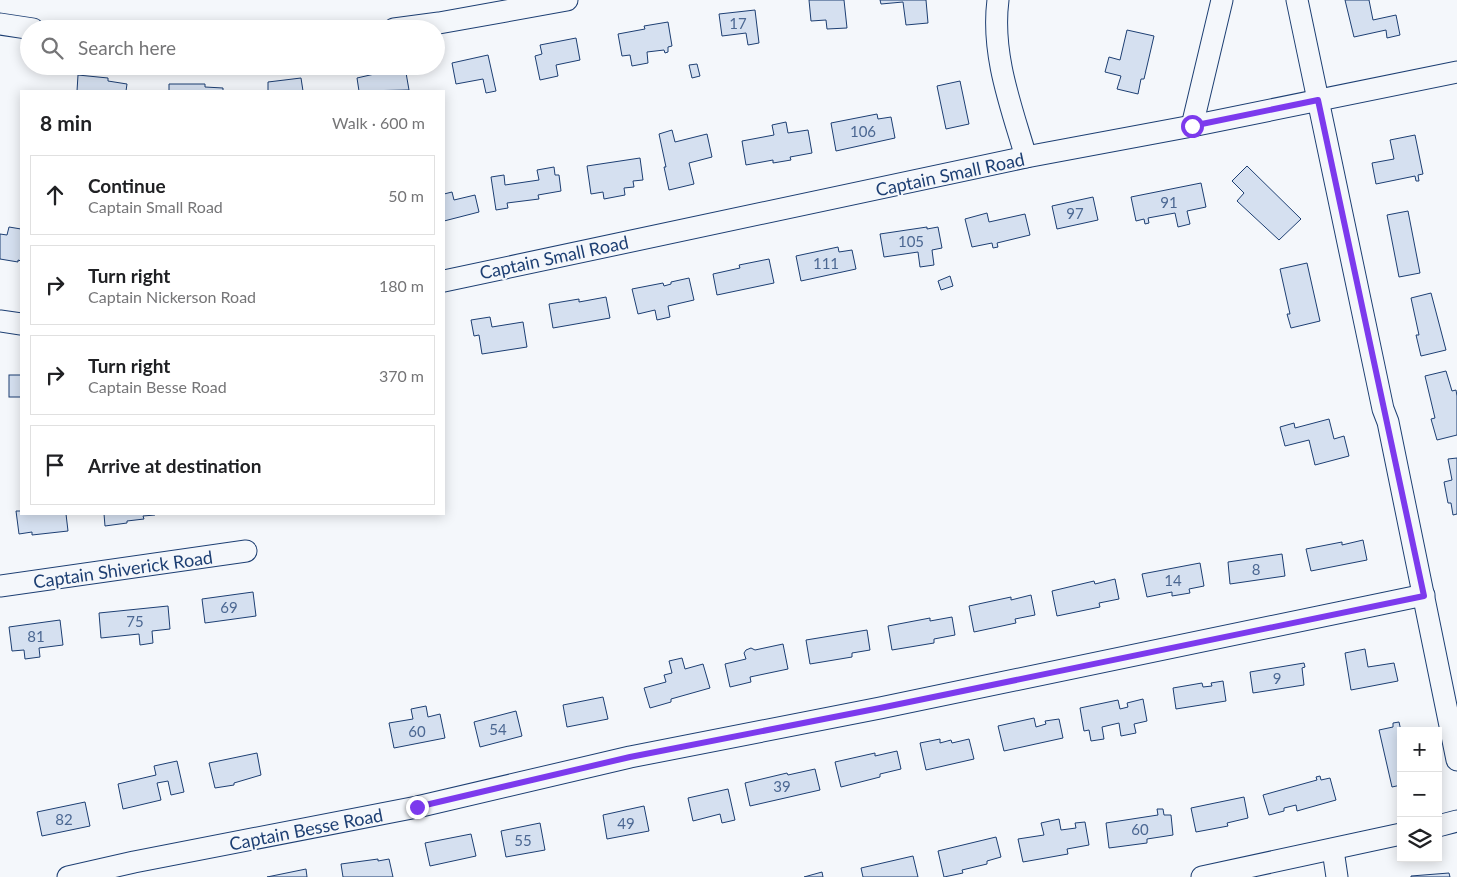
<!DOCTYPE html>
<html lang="en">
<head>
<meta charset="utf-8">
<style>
	:root { --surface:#fff; --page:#f6f6f6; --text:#202124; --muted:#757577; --line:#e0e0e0 }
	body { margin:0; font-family:Lato,sans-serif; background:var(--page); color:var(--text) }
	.controls { position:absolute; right:15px; bottom:15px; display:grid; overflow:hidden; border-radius:0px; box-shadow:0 2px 12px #0003 }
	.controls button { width:45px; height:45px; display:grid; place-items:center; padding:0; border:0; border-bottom:1px solid var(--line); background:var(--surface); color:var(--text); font:25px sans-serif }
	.stop { position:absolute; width:15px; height:15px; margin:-11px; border:4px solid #7c3aed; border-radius:50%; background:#fff }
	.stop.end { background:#7c3aed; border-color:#fff; box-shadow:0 1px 5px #0008 }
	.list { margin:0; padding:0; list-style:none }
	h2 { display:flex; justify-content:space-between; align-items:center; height:65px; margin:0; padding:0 20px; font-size:21px }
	h2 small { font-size:16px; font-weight:400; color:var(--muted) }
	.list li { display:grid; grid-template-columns:32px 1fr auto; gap:15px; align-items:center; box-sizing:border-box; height:80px; margin:0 10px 10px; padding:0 10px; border:1px solid var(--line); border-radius:0px }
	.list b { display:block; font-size:19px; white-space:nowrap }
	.list p { margin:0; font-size:16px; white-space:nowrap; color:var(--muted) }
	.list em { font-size:16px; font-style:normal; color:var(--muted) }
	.icon { flex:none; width:28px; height:28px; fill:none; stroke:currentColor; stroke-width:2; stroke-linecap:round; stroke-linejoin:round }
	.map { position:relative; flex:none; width:1457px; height:877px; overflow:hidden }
	.search { position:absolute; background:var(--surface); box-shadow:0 2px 12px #0003; left:20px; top:20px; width:425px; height:55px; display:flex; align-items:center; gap:12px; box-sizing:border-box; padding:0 18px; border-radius:28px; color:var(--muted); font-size:19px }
	.panel { position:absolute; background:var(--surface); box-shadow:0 2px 12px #0003; left:20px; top:90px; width:425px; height:425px; border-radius:0px }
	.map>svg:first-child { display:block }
	.building { fill:#d5e0f0; stroke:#1d3f73 }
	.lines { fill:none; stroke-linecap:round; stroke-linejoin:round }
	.minor-casing { stroke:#1d3f73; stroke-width:23 }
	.minor { stroke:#f4f7fb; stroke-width:21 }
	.route { stroke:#7c3aed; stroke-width:6 }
	.labels { text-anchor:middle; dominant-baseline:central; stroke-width:4; stroke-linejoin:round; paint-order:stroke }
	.number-label { font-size:15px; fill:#4b6792 }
	.street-label { font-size:18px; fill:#1d3f73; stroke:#f4f7fb }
</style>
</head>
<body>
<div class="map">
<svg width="1457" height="877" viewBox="0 0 1457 877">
	<rect width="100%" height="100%" fill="#f4f7fb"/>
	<!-- building -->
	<g class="building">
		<path d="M809 0H844L847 28 827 29 826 20 811 21Z"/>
		<path d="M880 0H926L928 23 906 25 903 2 881 4Z"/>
		<path d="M1345 0H1369L1373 20 1396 15 1400 35 1387 38 1386 30 1354 37Z"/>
		<path d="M755 10 759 43 748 45 746 33 722 36 719 14Z"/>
		<path d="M668 22 672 46 668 47V52L665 53 664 50 647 52 648 63 632 66 630 55 622 56 618 34 645 29 644 26Z"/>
		<path d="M1127 30 1154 36 1144 79H1141L1138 94 1117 89 1121 76 1105 72 1109 57 1120 60Z"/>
		<path d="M576 38 580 60 556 65 558 76 540 80 535 56 542 54 540 45Z"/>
		<path d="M488 55 496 91 486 93 483 79 456 84 452 63Z"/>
		<path d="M697 64 700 76 692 78 689 65Z"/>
		<path d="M405 67 409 90 359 91 357 78Z"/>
		<path d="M78 75 108 78V81L127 84 126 91H77Z"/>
		<path d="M301 78 303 91H268V82Z"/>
		<path d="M960 81 969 124 946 129 937 86Z"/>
		<path d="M169 84H205V87L223 88V91H169Z"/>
		<path d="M877 114 878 119 891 117 895 138 836 151 831 123Z"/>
		<path d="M786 122 788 133 808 130 812 153 790 157 791 160 773 163V160L746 165 742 141 774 135 772 125Z"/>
		<path d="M672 130 675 142 707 134 712 157 689 163 694 184 669 190 664 167H666L659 134Z"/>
		<path d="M1415 135 1423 174 1418 175 1419 181H1416L1415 176 1376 184 1372 163 1394 159 1390 140Z"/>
		<path d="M640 158 643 180 633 181 634 187 624 188 625 195 604 199 603 192 591 194 587 166Z"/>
		<path d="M1247 166 1301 219 1279 240 1237 201 1244 193 1232 181Z"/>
		<path d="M554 167 555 175H559L561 191 538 195 539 199 507 203 508 208 496 210 491 177 504 175 505 185 539 180 537 170Z"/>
		<path d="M1201 183 1206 207 1187 211 1190 224 1178 227 1175 213 1148 218 1149 223 1145 224 1144 219 1136 221 1131 197Z"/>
		<path d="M452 192 454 200 475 195 479 212 444 221V194Z"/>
		<path d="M1093 197 1098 220 1057 229 1052 206Z"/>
		<path d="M1408 211 1420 273 1399 277 1387 215Z"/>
		<path d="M987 213 989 222 1025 214 1030 235 997 243 998 247 993 248 992 243 972 247 965 219Z"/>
		<path d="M9 227 21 229V261L18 260V262L0 259V234L7 235Z"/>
		<path d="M927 227V229L938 227 942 248 932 250 934 265 920 267 918 252 884 257 880 234Z"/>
		<path d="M838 247 839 252 852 250 856 269 801 281 796 256Z"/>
		<path d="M769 259 774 283 717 295 713 274 740 268 739 265Z"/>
		<path d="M1307 263 1320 321 1291 328 1287 314H1290L1280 269Z"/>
		<path d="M950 276 953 286 941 290 938 281Z"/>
		<path d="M689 278 694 300 668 306 670 317 657 320 655 310 638 314 632 289 663 283 664 286 671 284V282Z"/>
		<path d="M1431 293 1446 350 1421 356 1416 335H1419L1411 298Z"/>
		<path d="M606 297 610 318 553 328 549 304 579 299V302Z"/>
		<path d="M490 317 492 327 523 322 527 347 482 354 479 335 474 336 471 320Z"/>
		<path d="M1446 371 1452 391 1456 390 1457 396V435L1437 440 1431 419 1435 418 1425 376Z"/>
		<rect x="9" y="375" width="12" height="22"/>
		<path d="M1329 419 1334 439 1344 436 1349 456 1315 465 1309 440 1285 446 1280 427 1294 423 1295 428Z"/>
		<path d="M1457 458V514L1453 515 1451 503H1448L1444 482 1452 480 1448 459Z"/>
		<path d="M16 511H21V514H66L68 531 32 535V532L19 534Z"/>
		<path d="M104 514H154L155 515 143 516 144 519 127 521V523L105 526Z"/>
		<path d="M1363 540 1367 560 1311 571 1306 549 1342 542V545Z"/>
		<path d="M1282 554 1285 576 1230 584 1228 562Z"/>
		<path d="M1200 563 1204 586 1189 589 1190 593 1172 596V592L1147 597 1142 574Z"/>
		<path d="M1115 579 1119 599 1099 603 1100 607 1057 616 1052 591 1094 581 1095 584Z"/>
		<path d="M253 592 256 616 205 623 202 599Z"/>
		<path d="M1031 595 1035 615 1015 619 1016 623 974 632 969 606 1011 597V600Z"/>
		<path d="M168 606 170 629 152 631 153 643 140 645 139 634 101 638 99 613Z"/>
		<path d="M952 617 955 635 934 639V643L892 650 888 626 930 618V621Z"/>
		<path d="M60 620 63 645 39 648 40 657 25 659 24 650 12 651 9 627Z"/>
		<path d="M867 630 870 650 852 653V657L810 664 806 640Z"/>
		<path d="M783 644 788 669 750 677 751 682 730 687 725 664 746 659 744 653 746 650 751 648 755 650Z"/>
		<path d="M1365 649 1368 667 1394 663 1398 681 1351 690 1345 653Z"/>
		<path d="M682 658 685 669 703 664 710 688 671 699V702L650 708 644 688 666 682 664 675 672 673 669 661Z"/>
		<path d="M1304 663 1305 667 1302 668 1304 685 1253 693 1250 672Z"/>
		<path d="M1223 681 1226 701 1176 709 1173 688 1202 683 1203 687 1212 686 1211 683Z"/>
		<path d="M603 697 608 719 567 727 563 705Z"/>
		<path d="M1143 699 1147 721 1134 724 1136 733 1121 736 1119 723 1102 727 1104 739 1091 741 1089 730 1084 731 1080 708 1118 700 1120 709 1128 707 1127 703Z"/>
		<path d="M426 706 428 717 440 714 445 738 394 748 389 723 413 719 411 709Z"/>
		<path d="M516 711 522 736 480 747 474 722Z"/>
		<path d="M1034 718 1036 727 1046 724 1045 721 1059 719 1063 738 1004 751 998 726Z"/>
		<path d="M1399 722 1401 731V741H1398L1399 748 1401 747V785L1392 787 1379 730 1393 727V723Z"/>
		<path d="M940 739V743L951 740 952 743 969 739 974 759 926 770 920 743Z"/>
		<path d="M897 751 901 769 880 774V777L841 787 835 762 875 753V756Z"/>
		<path d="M257 753 261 775 234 783V785L215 788 209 763Z"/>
		<path d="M177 761 184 792 171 795 168 781 157 783 161 800 123 809 118 784 156 775 154 766Z"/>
		<path d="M815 769 820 790 750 806 745 783 787 773 788 775Z"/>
		<path d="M1320 776 1321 780 1330 778 1336 800 1297 811 1296 805 1284 808V811L1269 815 1263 795 1317 780 1316 777Z"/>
		<path d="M728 789 735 820 722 823 720 814 693 821 688 798Z"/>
		<path d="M1244 797 1248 818 1227 823 1228 826 1196 832 1191 808Z"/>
		<path d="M85 802 90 826 42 836 37 812Z"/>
		<path d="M644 806 649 831 607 839 603 815Z"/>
		<path d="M1157 809H1163L1164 815H1171L1173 835 1147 839V843L1109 848 1106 823 1158 815Z"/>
		<path d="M1059 819 1061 830 1076 828 1075 823 1085 822 1089 845 1067 849 1068 854 1023 862 1018 839 1044 835 1041 823Z"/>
		<path d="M540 823 545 850 506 857 501 831Z"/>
		<path d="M471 834 476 856 430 866 425 843Z"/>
		<path d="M996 837 1001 857 987 861V864L962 870 963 873 944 877 938 851Z"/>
		<path d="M913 856 918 877H863L861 868Z"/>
		<path d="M378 859V861L389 859 393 877H343L341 864Z"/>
		<path d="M306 869 307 877H267Z"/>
		<path d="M822 872 823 877H804Z"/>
		<path d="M1449 873 1450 877H1411V876Z"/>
	</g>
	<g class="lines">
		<defs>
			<g id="minor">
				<path d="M998 0C991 54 1011 106 1026 157"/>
				<path d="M1297 0 1383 409 1388 422 1457 760"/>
				<path d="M0 24 33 29"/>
				<path d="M394 29 439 23 567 0"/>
				<path d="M1192 126 1222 0"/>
				<path d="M444 281 1026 157 1192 126 1457 72"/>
				<path d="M0 321 21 324"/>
				<path d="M0 586 246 551"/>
				<path d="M1438 826 1457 821"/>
				<path d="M1333 850 1337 877"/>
				<path d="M68 877 134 862 417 807 630 757 880 708 1424 595"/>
				<path d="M1202 877 1401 834"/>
			</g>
		</defs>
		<!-- minor casing -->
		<use href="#minor" class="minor-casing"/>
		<!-- minor -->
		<use href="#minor" class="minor"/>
	</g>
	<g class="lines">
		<!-- route -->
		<path class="route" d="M417 807 630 757 880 708 1424 596 1318 100 1192 126"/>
	</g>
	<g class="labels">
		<!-- number labels -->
		<g class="number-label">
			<text x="738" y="23">17</text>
			<text x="863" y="131">106</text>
			<text x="1169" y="202">91</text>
			<text x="1075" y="213">97</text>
			<text x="911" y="241">105</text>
			<text x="826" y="263">111</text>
			<text x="1256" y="569">8</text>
			<text x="1173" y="580">14</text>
			<text x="229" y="607">69</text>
			<text x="135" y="621">75</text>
			<text x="36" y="636">81</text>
			<text x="1277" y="678">9</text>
			<text x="498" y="729">54</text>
			<text x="417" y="731">60</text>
			<text x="782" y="786">39</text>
			<text x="64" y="819">82</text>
			<text x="626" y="823">49</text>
			<text x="1140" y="829">60</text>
			<text x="523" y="840">55</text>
		</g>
		<!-- street labels -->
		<g class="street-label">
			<text transform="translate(950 174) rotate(-12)">Captain Small Road</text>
			<text transform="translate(554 257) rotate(-12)">Captain Small Road</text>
			<text transform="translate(123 569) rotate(-8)">Captain Shiverick Road</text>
			<text transform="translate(306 829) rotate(-11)">Captain Besse Road</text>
		</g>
	</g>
</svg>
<div class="controls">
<button>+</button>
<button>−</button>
<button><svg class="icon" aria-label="layers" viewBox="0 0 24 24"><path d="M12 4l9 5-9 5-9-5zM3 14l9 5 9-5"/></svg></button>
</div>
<div class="stop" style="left:1192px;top:126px"></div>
<div class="stop end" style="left:417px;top:807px"></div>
<div class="search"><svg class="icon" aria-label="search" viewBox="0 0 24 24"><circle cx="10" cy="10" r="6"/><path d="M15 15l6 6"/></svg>Search here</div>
<section class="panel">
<h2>8 min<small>Walk · 600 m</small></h2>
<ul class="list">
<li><svg class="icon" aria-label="ahead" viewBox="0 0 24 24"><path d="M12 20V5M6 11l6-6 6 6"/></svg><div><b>Continue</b><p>Captain Small Road</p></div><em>50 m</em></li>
<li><svg class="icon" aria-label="right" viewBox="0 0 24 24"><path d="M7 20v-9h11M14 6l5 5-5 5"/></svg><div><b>Turn right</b><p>Captain Nickerson Road</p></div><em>180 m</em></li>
<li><svg class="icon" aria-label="right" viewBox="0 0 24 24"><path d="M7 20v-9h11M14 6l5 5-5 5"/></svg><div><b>Turn right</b><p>Captain Besse Road</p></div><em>370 m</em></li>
<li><svg class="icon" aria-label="arrive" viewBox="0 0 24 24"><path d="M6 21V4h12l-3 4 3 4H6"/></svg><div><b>Arrive at destination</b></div></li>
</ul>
</section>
</div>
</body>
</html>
